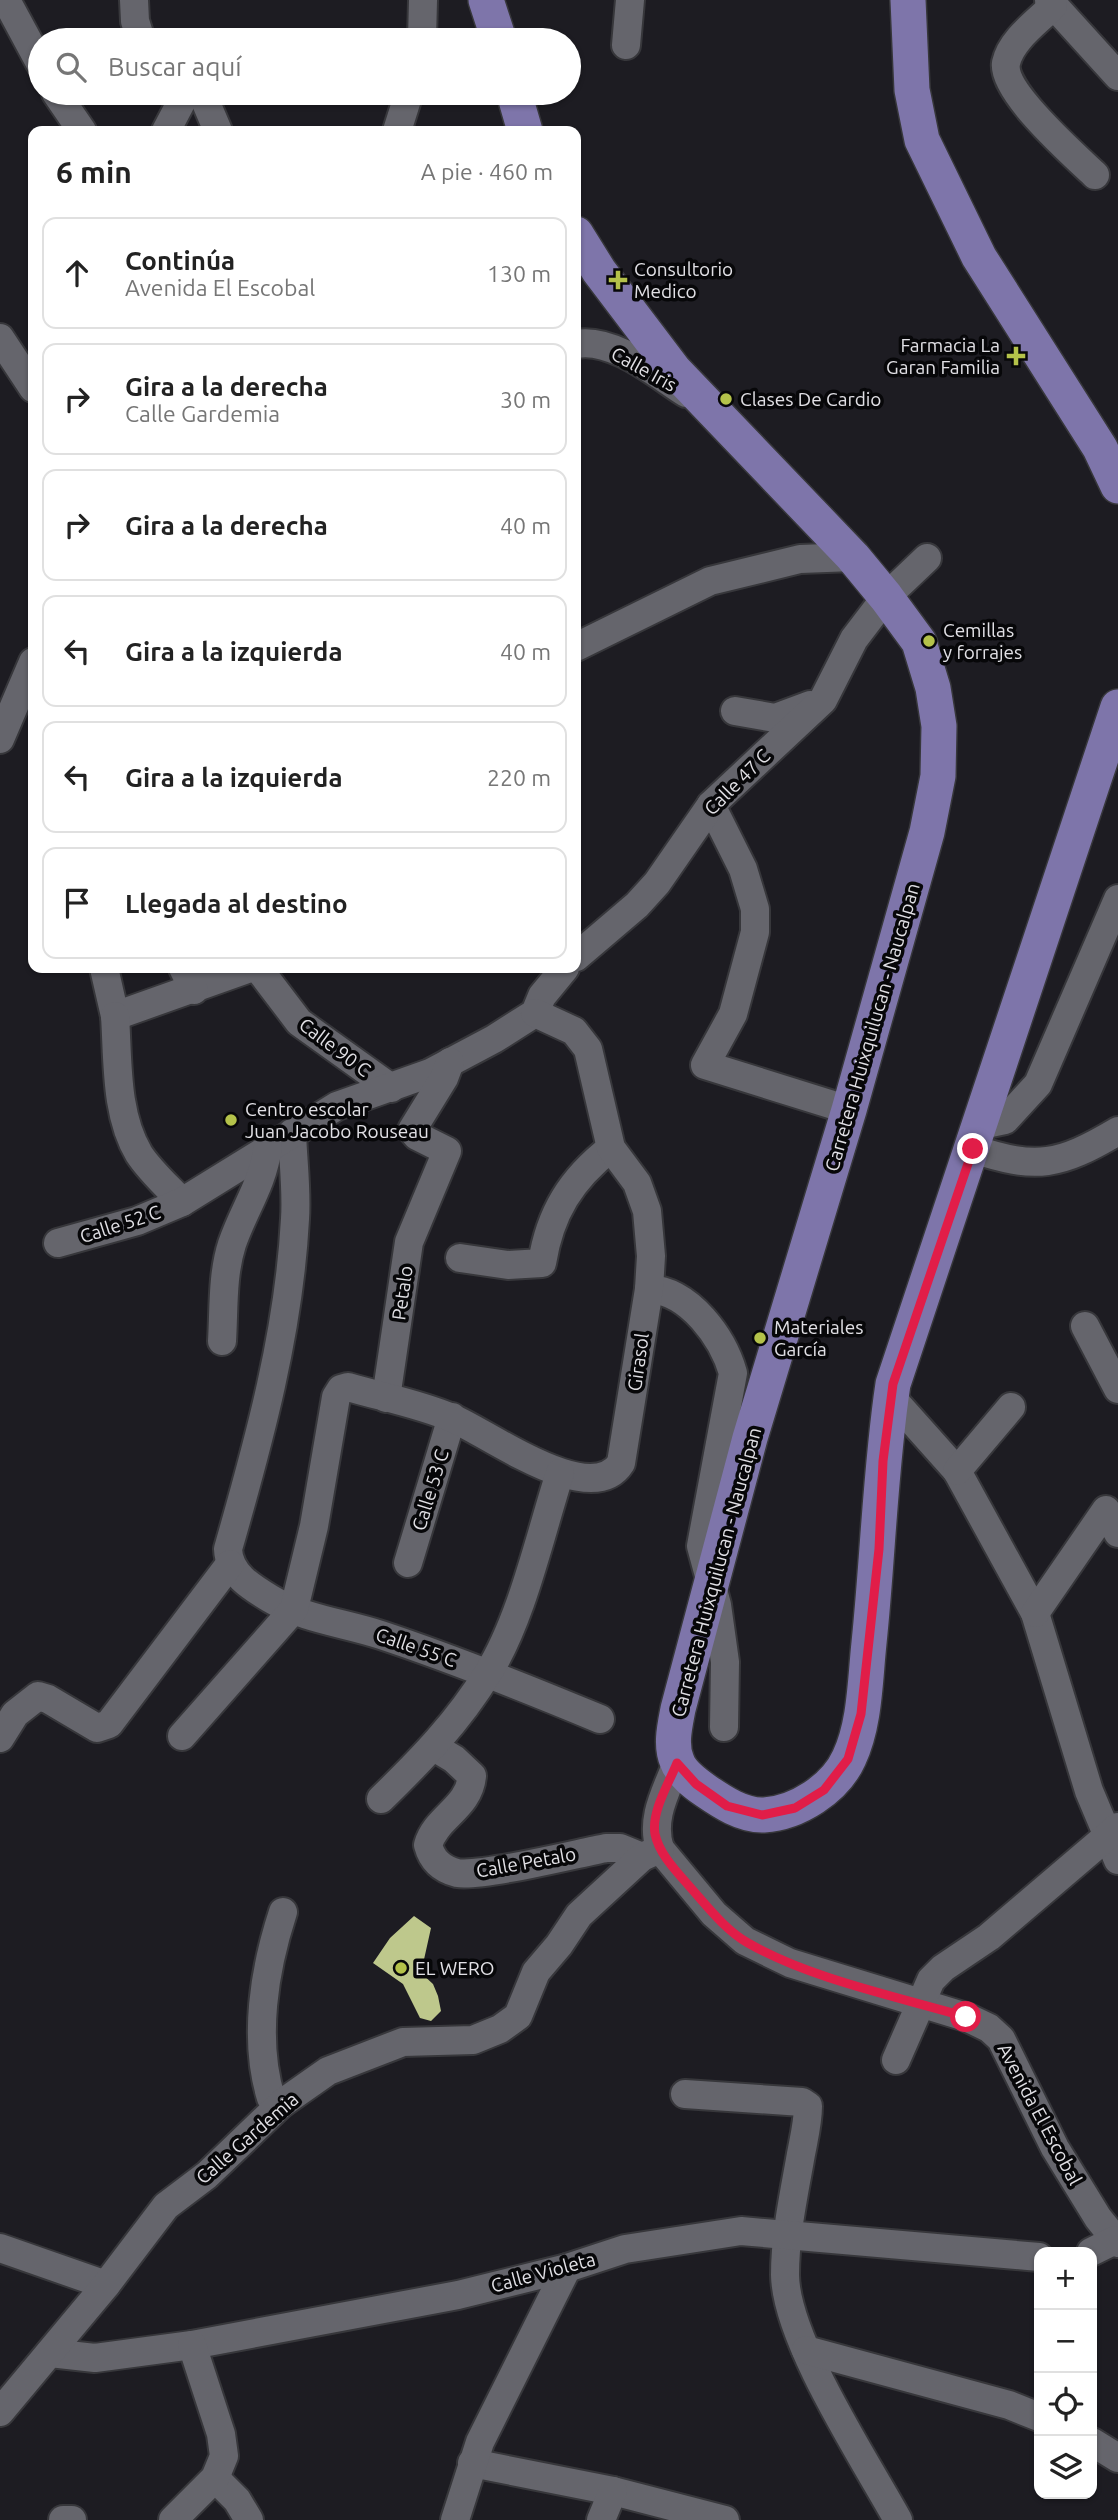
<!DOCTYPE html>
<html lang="es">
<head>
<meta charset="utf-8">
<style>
	:root { --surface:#fff; --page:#f2f2f2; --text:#222; --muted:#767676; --line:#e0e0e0 }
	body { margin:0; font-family:Ubuntu,sans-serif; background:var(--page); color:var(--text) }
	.controls { position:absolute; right:21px; bottom:21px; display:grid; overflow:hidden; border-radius:14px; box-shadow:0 2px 5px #0004 }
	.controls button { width:63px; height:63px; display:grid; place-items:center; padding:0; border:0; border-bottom:2px solid var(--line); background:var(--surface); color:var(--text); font:35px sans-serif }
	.stop { position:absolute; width:21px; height:21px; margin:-16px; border:5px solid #e11d48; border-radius:50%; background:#fff }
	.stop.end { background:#e11d48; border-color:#fff; box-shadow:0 2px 7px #0008 }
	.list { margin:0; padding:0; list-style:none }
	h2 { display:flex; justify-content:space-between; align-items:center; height:91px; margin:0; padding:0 28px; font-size:30px }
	h2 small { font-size:23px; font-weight:400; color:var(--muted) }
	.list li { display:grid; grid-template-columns:46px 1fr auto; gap:21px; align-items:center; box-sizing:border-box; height:112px; margin:0 14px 14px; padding:0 14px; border:2px solid var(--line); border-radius:14px }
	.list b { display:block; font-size:26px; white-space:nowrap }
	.list p { margin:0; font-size:23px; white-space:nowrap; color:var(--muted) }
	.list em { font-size:23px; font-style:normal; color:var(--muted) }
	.icon { flex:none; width:38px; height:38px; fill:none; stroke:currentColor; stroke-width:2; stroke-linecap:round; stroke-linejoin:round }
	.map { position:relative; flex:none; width:1118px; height:2520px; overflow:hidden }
	.search { position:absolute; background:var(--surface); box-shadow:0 2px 5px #0004; left:28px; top:28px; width:553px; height:77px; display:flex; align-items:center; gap:18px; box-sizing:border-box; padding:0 24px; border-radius:38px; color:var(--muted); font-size:26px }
	.panel { position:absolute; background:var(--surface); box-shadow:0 2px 5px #0004; left:28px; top:126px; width:553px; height:847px; border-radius:14px }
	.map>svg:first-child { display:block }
	.building { fill:#bec88c }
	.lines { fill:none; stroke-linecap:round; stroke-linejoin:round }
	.minor-casing { stroke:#37373b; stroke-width:32 }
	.major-casing { stroke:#37373b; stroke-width:38 }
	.minor { stroke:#65656c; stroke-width:28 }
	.major { stroke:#7e75aa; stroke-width:35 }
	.route { stroke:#e11d48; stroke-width:9 }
	.poi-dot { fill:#b4c24a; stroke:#070709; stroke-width:2.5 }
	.labels { text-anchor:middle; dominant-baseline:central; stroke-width:7; stroke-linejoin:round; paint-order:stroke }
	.poi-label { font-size:19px; fill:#e1e0e5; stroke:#070709; text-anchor:start }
	.street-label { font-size:19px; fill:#e1e0e5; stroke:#070709 }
</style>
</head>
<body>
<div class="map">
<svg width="1118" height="2520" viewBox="0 0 1118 2520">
	<rect width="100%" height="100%" fill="#1d1c22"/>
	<!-- building -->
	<path class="building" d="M414 1916 431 1928 421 1973 433 1984 438 1996 441 2011 431 2021 420 2018 403 1984 373 1963 390 1938Z"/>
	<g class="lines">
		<defs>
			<g id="minor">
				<path d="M6 0 40 63"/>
				<path d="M134 0 135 21 141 40"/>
				<path d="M1049 0 1118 76"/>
				<path d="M1053 6C1037 22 1011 40 1006 63 1001 91 1075 156 1095 175"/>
				<path d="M422 40 423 0"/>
				<path d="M626 45 630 0"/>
				<path d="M56 93 82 131"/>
				<path d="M196 93 204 98 218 131"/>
				<path d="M166 131 186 93"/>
				<path d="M397 131 409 93"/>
				<path d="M0 338 33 388"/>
				<path d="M576 344C613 337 656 374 686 393"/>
				<path d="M576 647 710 581 800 559 853 557"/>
				<path d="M735 711 775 718 810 705"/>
				<path d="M0 739 33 662"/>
				<path d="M711 805 743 869 755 909V932L733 1014 705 1065 849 1110"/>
				<path d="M576 957 637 905 657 883 711 805 823 700 854 639 886 597 927 558"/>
				<path d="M104 968 115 1016 250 968"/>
				<path d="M183 968 194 990"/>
				<path d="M258 968 299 1022 391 1088"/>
				<path d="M115 1016C118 1060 115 1114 139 1154 150 1171 168 1187 182 1202"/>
				<path d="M981 1125 1005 1120 1038 1084 1118 899"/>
				<path d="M292 1133C293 1161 297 1191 295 1219 289 1332 259 1441 228 1549 229 1574 251 1587 271 1599 304 1619 345 1623 381 1635 456 1660 528 1689 600 1719"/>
				<path d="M973 1149C1037 1170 1059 1166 1118 1131"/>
				<path d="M58 1243 137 1221 182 1202 337 1106 430 1073 494 1039 535 1013 542 996 565 968"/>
				<path d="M460 1258 508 1265 542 1263C550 1213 571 1179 611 1148"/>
				<path d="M649 1289C690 1291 723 1338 733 1373L701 1546 717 1605 725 1662 724 1727"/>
				<path d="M1085 1326 1118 1389"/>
				<path d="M222 1341C224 1309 222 1275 232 1244 244 1209 262 1186 268 1147"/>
				<path d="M891 1397 957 1471 1035 1613 1089 1791 1118 1860"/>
				<path d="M386 1398 409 1242 447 1151 417 1136 412 1130 444 1078 450 1062"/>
				<path d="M957 1471 1011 1407"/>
				<path d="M408 1563 452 1417"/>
				<path d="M1035 1613 1106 1510 1118 1533"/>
				<path d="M182 1736 294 1609 314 1526 336 1397 341 1389 348 1387C382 1397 420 1404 452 1418 488 1433 591 1510 621 1463L649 1289 651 1256 647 1211 637 1183 611 1148 588 1049 574 1031 535 1013"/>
				<path d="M0 1738 15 1714 38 1696 48 1699 97 1728 109 1724 230 1564"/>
				<path d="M434 1747 454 1759 472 1776C469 1808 436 1817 428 1845 432 1860 441 1869 457 1873 483 1877 575 1854 606 1848H620L642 1857"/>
				<path d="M381 1799C421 1760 458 1722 488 1673 522 1619 540 1535 560 1473"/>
				<path d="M660 1849 714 1914 745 1941 790 1963 966 2017 989 2028 1001 2039 1055 2148 1098 2218 1118 2243"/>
				<path d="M896 2060 931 1980 943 1968 989 1937 1118 1827"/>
				<path d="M685 2094 802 2102 808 2106C808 2122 804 2138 801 2154 794 2194 785 2234 785 2275 786 2340 865 2460 898 2520"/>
				<path d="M281 2104 271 2098C253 2039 264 1970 283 1912"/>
				<path d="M0 2248 106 2285"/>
				<path d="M1091 2252 1115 2240"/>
				<path d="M806 2350 1009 2405 1039 2417"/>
				<path d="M50 2353 95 2358 192 2345 458 2295 567 2268 625 2249 741 2231 1039 2257"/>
				<path d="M0 2412 106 2285 166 2206 207 2175 281 2104 328 2071 403 2042 473 2040 500 2029 518 2016 536 1972 559 1945 579 1915 642 1857 660 1849C650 1818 666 1792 677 1763"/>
				<path d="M1092 2442 1118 2458"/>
				<path d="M472 2463 613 2491 725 2520"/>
				<path d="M215 2478 237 2500 249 2520"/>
				<path d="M63 2520H72"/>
				<path d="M173 2520 215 2478 224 2456 221 2434 192 2345"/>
				<path d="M455 2520 480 2442 567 2268"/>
				<path d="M601 2520 613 2491"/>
			</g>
			<g id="major">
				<path d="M486 0 499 40"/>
				<path d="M908 0 912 90 922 140 979 257 1100 448 1118 486"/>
				<path d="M514 93 525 131"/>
				<path d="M576 234 599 271 674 370 853 557 886 597 919 642 933 688 939 726 938 776 927 832 849 1110 750 1438 678 1709C675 1725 670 1745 677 1761 681 1773 696 1784 706 1791 722 1802 743 1816 764 1815 797 1813 835 1789 849 1758 865 1724 865 1681 869 1643 878 1557 880 1470 893 1384L1118 707"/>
			</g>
		</defs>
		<!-- minor casing -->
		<use href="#minor" class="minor-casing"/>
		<!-- major casing -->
		<use href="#major" class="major-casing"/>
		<!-- minor -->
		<use href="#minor" class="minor"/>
		<!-- major -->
		<use href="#major" class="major"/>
	</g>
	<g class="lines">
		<!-- route -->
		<path class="route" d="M966 2017C895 1996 811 1979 748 1943 725 1930 707 1906 690 1887 677 1872 659 1854 655 1834 651 1812 669 1783 677 1763L696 1784 727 1806 762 1815 795 1808 824 1790 848 1759 861 1714 879 1549 883 1461 893 1384 973 1149"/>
	</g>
	<!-- markers -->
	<g class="poi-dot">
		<path d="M614.5 269.5h7v7h7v7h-7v7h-7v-7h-7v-7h7z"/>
		<path d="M1012.5 345.5h7v7h7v7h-7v7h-7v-7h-7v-7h7z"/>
		<circle cx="726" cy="399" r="7"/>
		<circle cx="929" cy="641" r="7"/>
		<circle cx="231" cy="1120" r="7"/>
		<circle cx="760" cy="1338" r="7"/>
		<circle cx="401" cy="1968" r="7"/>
	</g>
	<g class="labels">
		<!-- poi labels -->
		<g class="poi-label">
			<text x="634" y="269">Consultorio<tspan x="634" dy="22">Medico</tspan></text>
			<text x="1000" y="345" text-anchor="end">Farmacia La<tspan x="1000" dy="22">Garan Familia</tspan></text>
			<text x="740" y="399">Clases De Cardio</text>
			<text x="943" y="630">Cemillas<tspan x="943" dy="22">y forrajes</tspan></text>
			<text x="245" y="1109">Centro escolar<tspan x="245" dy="22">Juan Jacobo Rouseau</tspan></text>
			<text x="774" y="1327">Materiales<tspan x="774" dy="22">García</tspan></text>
			<text x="415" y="1968">EL WERO</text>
		</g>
		<!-- street labels -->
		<g class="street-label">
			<text transform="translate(644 369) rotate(29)">Calle Iris</text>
			<text transform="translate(737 782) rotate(-45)">Calle 47 C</text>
			<text transform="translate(872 1027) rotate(-74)">Carretera Huixquilucan - Naucalpan</text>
			<text transform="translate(335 1047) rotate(37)">Calle 90 C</text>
			<text transform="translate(120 1224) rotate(-18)">Calle 52 C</text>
			<text transform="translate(402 1293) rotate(-82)">Petalo</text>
			<text transform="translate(638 1362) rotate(-82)">Girasol</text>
			<text transform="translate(430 1490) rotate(-73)">Calle 53 C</text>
			<text transform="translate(716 1572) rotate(-75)">Carretera Huixquilucan - Naucalpan</text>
			<text transform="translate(416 1647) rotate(19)">Calle 55 C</text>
			<text transform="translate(526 1862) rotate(-10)">Calle Petalo</text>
			<text transform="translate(1040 2114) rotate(62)">Avenida El Escobal</text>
			<text transform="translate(247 2138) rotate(-41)">Calle Gardemia</text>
			<text transform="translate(543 2272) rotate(-15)">Calle Violeta</text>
		</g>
	</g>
</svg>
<div class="controls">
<button>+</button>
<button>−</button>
<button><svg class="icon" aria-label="locate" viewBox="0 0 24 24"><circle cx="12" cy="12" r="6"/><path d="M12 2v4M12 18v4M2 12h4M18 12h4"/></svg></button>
<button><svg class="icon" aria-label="layers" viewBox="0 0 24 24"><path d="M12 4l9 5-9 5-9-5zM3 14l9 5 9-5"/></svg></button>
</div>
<div class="stop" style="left:966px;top:2017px"></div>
<div class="stop end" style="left:973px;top:1149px"></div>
<div class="search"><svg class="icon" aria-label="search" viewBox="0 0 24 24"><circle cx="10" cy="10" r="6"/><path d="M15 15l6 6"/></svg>Buscar aquí</div>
<section class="panel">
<h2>6 min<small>A pie · 460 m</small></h2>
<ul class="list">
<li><svg class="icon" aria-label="ahead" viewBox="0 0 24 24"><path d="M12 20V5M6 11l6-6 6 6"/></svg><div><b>Continúa</b><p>Avenida El Escobal</p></div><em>130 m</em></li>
<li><svg class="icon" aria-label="right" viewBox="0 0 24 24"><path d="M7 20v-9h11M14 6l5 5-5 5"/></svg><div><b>Gira a la derecha</b><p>Calle Gardemia</p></div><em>30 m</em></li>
<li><svg class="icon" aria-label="right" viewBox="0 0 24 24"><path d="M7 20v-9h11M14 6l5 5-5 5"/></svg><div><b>Gira a la derecha</b></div><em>40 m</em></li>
<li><svg class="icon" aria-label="left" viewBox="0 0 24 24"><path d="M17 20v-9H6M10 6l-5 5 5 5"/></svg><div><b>Gira a la izquierda</b></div><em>40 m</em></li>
<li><svg class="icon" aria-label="left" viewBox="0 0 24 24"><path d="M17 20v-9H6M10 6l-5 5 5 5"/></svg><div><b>Gira a la izquierda</b></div><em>220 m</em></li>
<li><svg class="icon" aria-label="arrive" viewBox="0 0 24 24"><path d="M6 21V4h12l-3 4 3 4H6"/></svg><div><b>Llegada al destino</b></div></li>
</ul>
</section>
</div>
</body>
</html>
